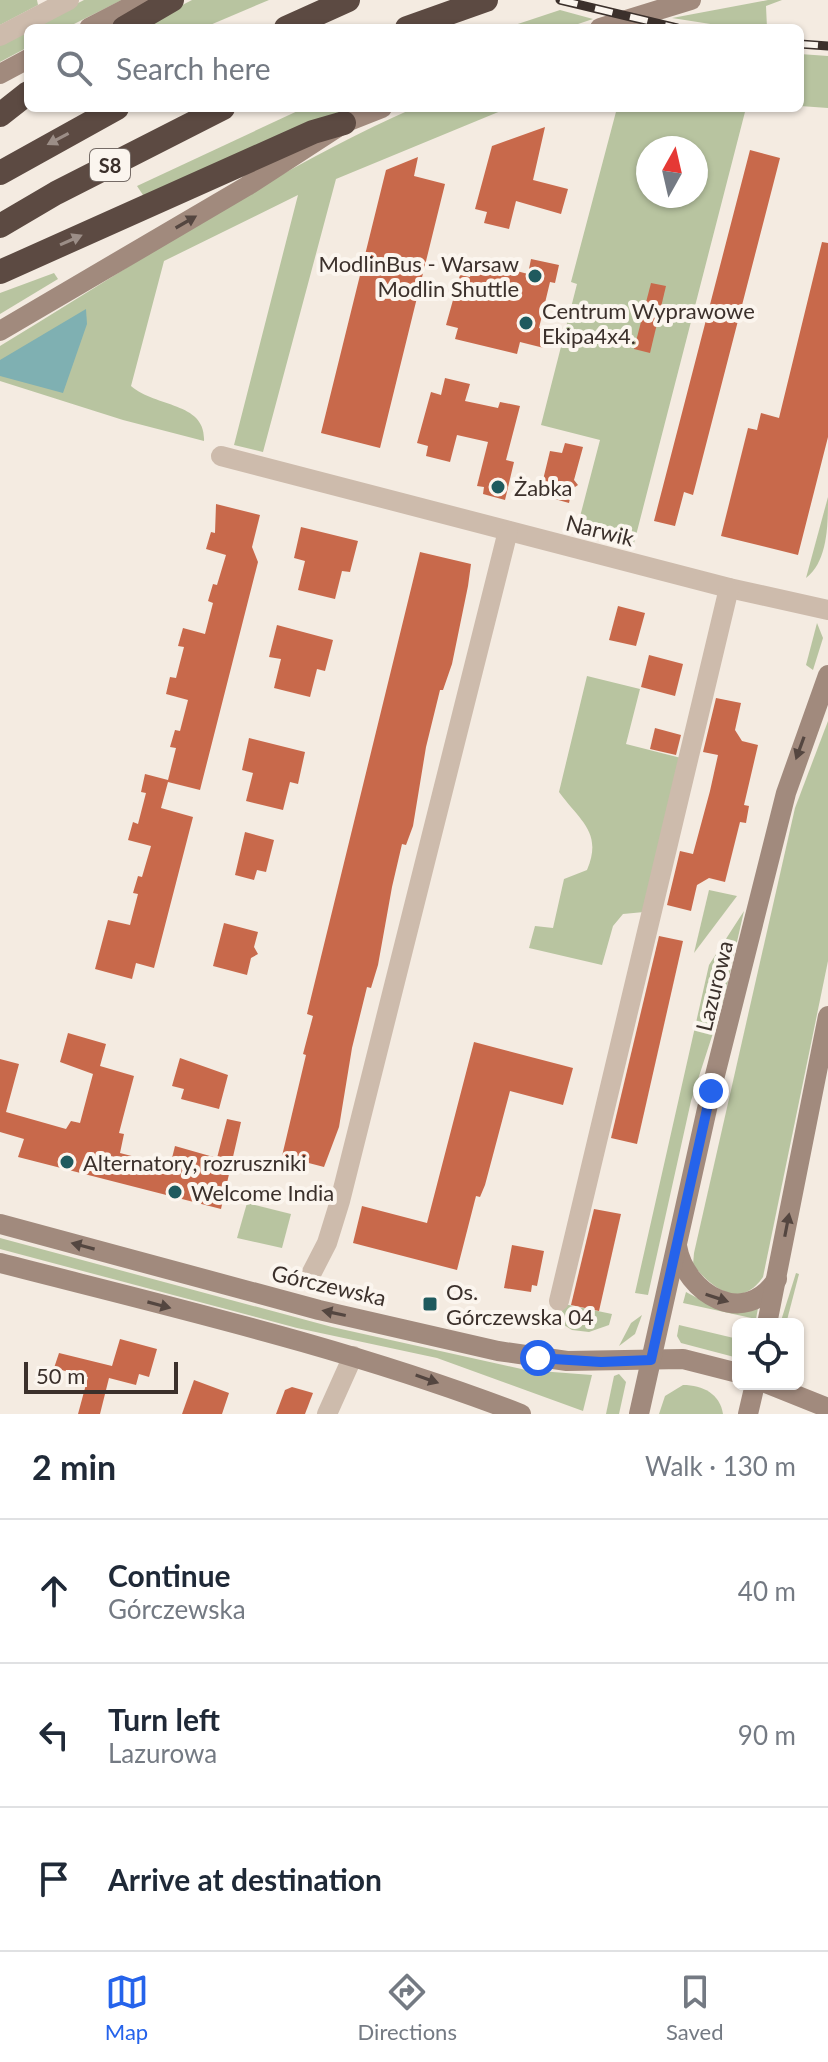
<!DOCTYPE html>
<html lang="en">
<head>
<meta charset="utf-8">
<style>
	:root { --surface:#fff; --page:#f2f2f3; --text:#1f2937; --muted:#747a83; --line:#e0e1e3; --accent:#2563eb }
	body { margin:0; font-family:Lato,sans-serif; background:var(--page); color:var(--text) }
	.controls { position:absolute; right:24px; bottom:24px; display:grid; overflow:hidden; border-radius:12px; box-shadow:0 2px 6px #0004 }
	.controls button { width:72px; height:72px; display:grid; place-items:center; padding:0; border:0; border-bottom:2px solid var(--line); background:var(--surface); color:var(--text); font:40px sans-serif }
	.compass { position:absolute; left:636px; top:136px; width:72px; height:72px; border-radius:50%; background:var(--surface); box-shadow:0 2px 6px #0004; rotate:8deg }
	.scale { position:absolute; left:24px; bottom:20px; width:154px; box-sizing:border-box; padding-left:8px; border:4px solid #3b302b; border-top:0; font-size:22px; line-height:28px; white-space:nowrap; color:#3b302b; -webkit-text-stroke:6px #fbf5ee; paint-order:stroke }
	.stop { position:absolute; width:24px; height:24px; margin:-18px; border:6px solid #2563eb; border-radius:50%; background:#fff }
	.stop.end { background:#2563eb; border-color:#fff; box-shadow:0 2px 8px #0008 }
	.list { margin:0; padding:0; list-style:none }
	h2 { display:flex; justify-content:space-between; align-items:center; height:104px; margin:0; padding:0 32px; font-size:34px }
	h2 small { font-size:26px; font-weight:400; color:var(--muted) }
	.list li { display:grid; grid-template-columns:52px 1fr auto; gap:24px; align-items:center; box-sizing:border-box; height:144px; padding:0 32px; border-top:2px solid var(--line) }
	.list b { display:block; font-size:30px; white-space:nowrap }
	.list p { margin:0; font-size:26px; white-space:nowrap; color:var(--muted) }
	.list em { font-size:26px; font-style:normal; color:var(--muted) }
	.icon { flex:none; width:44px; height:44px; fill:none; stroke:currentColor; stroke-width:2; stroke-linecap:round; stroke-linejoin:round }
	.map { position:relative; flex:none; width:828px; height:1414px; overflow:hidden }
	.search { position:absolute; background:var(--surface); box-shadow:0 2px 6px #0004; left:24px; right:24px; top:24px; height:88px; display:flex; align-items:center; gap:20px; box-sizing:border-box; padding:0 28px; border-radius:12px; color:var(--muted); font-size:30px }
	.sheet { height:536px; background:var(--surface) }
	nav { display:flex; justify-content:space-around; align-items:center; box-sizing:border-box; height:112px; border-top:2px solid var(--line); background:var(--surface); font-size:22px; color:var(--muted) }
	nav a { display:grid; justify-items:center; gap:4px }
	nav .on { color:var(--accent) }
	.map>svg:first-child { display:block }
	.green { fill:#b8c4a0; fill-rule:evenodd }
	.water { fill:#7fb0b2 }
	.building { fill:#c8694b }
	.lines { fill:none; stroke-linecap:round; stroke-linejoin:round }
	.minor { stroke:#cdbbac; stroke-width:20 }
	.secondary { stroke:#a18a7d; stroke-width:20 }
	.motorway { stroke:#5c4a42; stroke-width:24 }
	.rail-casing { stroke:#3b302b; stroke-width:9 }
	.rail { stroke:#fbf5ee; stroke-width:6; stroke-dasharray:18; stroke-linecap:butt }
	.oneway { fill:#9c8e87 }
	.oneway2 { fill:#544640 }
	.route { stroke:#2563eb; stroke-width:10 }
	.poi-dot { fill:#1f5a5e; stroke:#fbf5ee; stroke-width:3 }
	.labels { text-anchor:middle; dominant-baseline:central; stroke-width:8; stroke-linejoin:round; paint-order:stroke }
	.shield { fill:#fbf5ee; stroke:#756b66; stroke-width:2 }
	.shield-label { font-size:20px; font-weight:bold; fill:#3b302b }
	.poi-label { font-size:22px; fill:#3b302b; stroke:#fbf5ee; text-anchor:start }
	.street-label { font-size:22px; fill:#3b302b; stroke:#fbf5ee }
</style>
</head>
<body>
<div class="map">
<svg width="828" height="1414" viewBox="0 0 828 1414">
	<rect width="100%" height="100%" fill="#f4ebe1"/>
	<!-- green -->
	<g class="green">
		<path d="M0 0H37L38 5 0 25Z"/>
		<path d="M84 0H122L66 28H29Z"/>
		<path d="M192 0H269L203 28H138Z"/>
		<path d="M768 0H782L766 6 767 28H736L672 18Z"/>
		<path d="M560 10 593 19 566 28H506Z"/>
		<path d="M28 29V47L0 62V45Z"/>
		<path d="M800 54 828 56V108L800 106Z"/>
		<path d="M304 108H352L145 198 137 186Z"/>
		<path d="M414 108H508L336 179 263 452 234 445 298 195 164 261 131 386C157 408 206 402 204 441L123 420 0 381V346C136 264 269 172 414 108Z"/>
		<path d="M617 108H746L633 547 576 532 600 440 541 425 577 284 571 282ZM648 148H696V196H648Z"/>
		<path d="M54 273 58 279 0 314V293Z"/>
		<path d="M828 497C828 524 828 561 806 578Z"/>
		<path d="M817 623 823 638 813 670 806 665Z"/>
		<path d="M587 676 640 689 626 744 681 758 644 912 623 914 613 926 602 965 529 948 535 926 553 928 564 879 587 870C603 832 580 821 559 792Z"/>
		<path d="M828 721V961L763 1277C740 1311 711 1287 693 1265L694 1253 795 808Z"/>
		<path d="M709 890 737 896 694 953Z"/>
		<path d="M744 911 724 999 691 1101 648 1295 635 1293 709 965Z"/>
		<path d="M247 1203 291 1214 282 1248 237 1238Z"/>
		<path d="M0 1238 332 1327 526 1370 592 1375 583 1411 437 1358 297 1328 0 1249Z"/>
		<path d="M796 1273 799 1274 787 1320 780 1324Z"/>
		<path d="M686 1292 714 1307 758 1308 756 1319 683 1303Z"/>
		<path d="M564 1304 612 1314 609 1325 589 1332 572 1330 559 1322Z"/>
		<path d="M642 1315 635 1334 619 1346 631 1323Z"/>
		<path d="M679 1325 738 1339V1358L681 1343 677 1336Z"/>
		<path d="M619 1374 626 1382 619 1414H606L614 1376Z"/>
		<path d="M683 1385C703 1385 720 1394 723 1414H659L665 1396Z"/>
	</g>
	<!-- water -->
	<path class="water" d="M86 309 87 324 63 393 0 376V360Z"/>
	<!-- building -->
	<g class="building">
		<path d="M545 127 533 180 568 189 561 214 516 201 509 229 484 223 487 212 475 209 492 146Z"/>
		<path d="M750 150 780 158 693 495 684 492 675 526 654 521Z"/>
		<path d="M418 157 414 176 445 184 380 448 321 433 386 170Z"/>
		<path d="M822 242 828 243V437L798 555 721 536 748 428 757 430 761 413 779 418Z"/>
		<path d="M531 259 559 265 555 283 550 282 539 328 548 331 544 348 520 342 517 354 455 339 458 328 446 325 460 275 470 277 475 260 528 274Z"/>
		<path d="M651 283 666 286 650 353 634 349Z"/>
		<path d="M445 378 470 384 465 401 498 408 500 402 520 406 506 460 514 462 505 500 483 494 484 487 477 486 488 442 457 435 450 462 426 456 428 446 417 443 431 392 441 395Z"/>
		<path d="M565 443 583 447 574 480 578 485 572 489 569 503 544 496 546 485 542 484 550 451 562 453Z"/>
		<path d="M216 504 260 515 252 547 258 562 200 790 168 782 161 808 193 817 154 968 136 963 132 979 95 969 108 920 130 925 138 894 133 893 138 876 142 877 151 846 128 840 133 822 138 824 146 793 141 792 145 774 168 780 176 748 170 747 175 730 180 731 188 700 166 694 170 677 176 678 184 647 178 646 183 628 205 634 213 603 208 601 213 584 217 585 226 555 206 549 211 532 215 533Z"/>
		<path d="M301 527 358 541 350 572 342 571 335 599 298 590 305 561 294 558Z"/>
		<path d="M420 552 471 564 468 586 452 664 443 690H440L426 747 413 826 406 845 402 844 392 887 378 965 371 988 367 987 352 1048 339 1127 324 1167 282 1156 306 1055 303 1054 313 1016 307 1014Z"/>
		<path d="M618 606 645 613 636 646 609 640Z"/>
		<path d="M277 625 333 640 325 671 317 669 310 697 274 688 281 659 269 657Z"/>
		<path d="M649 655 683 664 675 696 641 687Z"/>
		<path d="M716 698 741 703 735 730 742 741 758 745 744 805 749 806 746 823 740 822 725 882 709 878 697 885 691 911 667 905 680 851 693 854 710 791 718 755 703 752Z"/>
		<path d="M655 728 681 735 676 755 650 749Z"/>
		<path d="M249 738 305 752 298 784 290 782 283 810 246 801 253 773 242 770Z"/>
		<path d="M245 832 274 840 266 872 257 870 254 880 235 875Z"/>
		<path d="M224 923 258 932 254 947 258 954 251 958 247 975 213 966Z"/>
		<path d="M659 936 683 941 637 1144 611 1138Z"/>
		<path d="M68 1033 106 1044 100 1066 134 1076 119 1133 124 1134 120 1153 170 1166 175 1146 217 1158 227 1119 241 1122 221 1209 18 1157 24 1139 0 1132V1059L19 1064 6 1112 66 1129 71 1121 80 1123 93 1074 60 1062Z"/>
		<path d="M474 1042 573 1068 563 1105 510 1091 485 1185 480 1197 476 1196 457 1270 353 1243 362 1206 427 1223Z"/>
		<path d="M180 1058 228 1075 219 1109 181 1099 184 1089 172 1086Z"/>
		<path d="M594 1209 621 1214 599 1311 571 1305Z"/>
		<path d="M512 1245 544 1251 537 1286 532 1285 531 1292 504 1288Z"/>
		<path d="M120 1339 157 1349 149 1377 139 1374 136 1385 109 1378 100 1414H78L88 1377 54 1368 59 1353 112 1366Z"/>
		<path d="M194 1380 229 1393 222 1414H182Z"/>
		<path d="M292 1387 313 1393 305 1414H276L285 1390Z"/>
	</g>
	<g class="lines">
		<!-- minor -->
		<g class="minor">
			<path d="M0 36 69 0"/>
			<path d="M221 456 729 588 828 610"/>
			<path d="M309 1278 327 1243 340 1201 508 531"/>
			<path d="M559 1301 729 588"/>
			<path d="M327 1414 353 1356"/>
		</g>
		<!-- secondary -->
		<g class="secondary">
			<path d="M89 28 143 0"/>
			<path d="M600 28 691 0"/>
			<path d="M0 74 28 59"/>
			<path d="M0 331 247 186 344 123 382 108"/>
			<path d="M0 1224 319 1310 498 1351 567 1361 683 1359 738 1373"/>
			<path d="M677 1246C685 1294 745 1329 777 1279"/>
			<path d="M0 1263C175 1308 353 1349 521 1414"/>
			<path d="M767 1324 828 1016"/>
			<path d="M768 1384 828 1408"/>
			<path d="M639 1414 711 1091 786 793 828 675"/>
			<path d="M748 1414 755 1384"/>
		</g>
		<!-- motorway -->
		<g class="motorway">
			<path d="M124 28 172 0"/>
			<path d="M286 28 348 0"/>
			<path d="M407 28 486 0"/>
			<path d="M0 115 28 93"/>
			<path d="M0 173 117 108"/>
			<path d="M0 226 56 193 223 108"/>
			<path d="M0 272 313 132 344 123"/>
		</g>
		<defs>
			<g id="rail">
				<path d="M560 0 677 28"/>
				<path d="M800 44 828 46"/>
			</g>
		</defs>
		<!-- rail casing -->
		<use href="#rail" class="rail-casing"/>
		<!-- rail -->
		<use href="#rail" class="rail"/>
	</g>
	<!-- one-way arrows -->
	<defs><path id="oneway-solid" d="M-6-.8H1V-3.2L6.5 0L1 3.2V.8H-6Z" transform="scale(2)"/></defs>
	<g class="oneway">
		<use href="#oneway-solid" transform="translate(58 139) rotate(152)"/>
		<use href="#oneway-solid" transform="translate(71 240) rotate(-24)"/>
	</g>
	<g class="oneway2">
		<use href="#oneway-solid" transform="translate(186 222) rotate(-30)"/>
		<use href="#oneway-solid" transform="translate(800 748) rotate(110)"/>
		<use href="#oneway-solid" transform="translate(787 1225) rotate(-79)"/>
		<use href="#oneway-solid" transform="translate(83 1246) rotate(-165)"/>
		<use href="#oneway-solid" transform="translate(717 1298) rotate(18)"/>
		<use href="#oneway-solid" transform="translate(159 1305) rotate(15)"/>
		<use href="#oneway-solid" transform="translate(334 1313) rotate(-168)"/>
		<use href="#oneway-solid" transform="translate(427 1379) rotate(19)"/>
	</g>
	<g class="lines">
		<!-- route -->
		<path class="route" d="M538 1358 601 1362 651 1360 711 1091"/>
	</g>
	<!-- markers -->
	<g class="poi-dot">
		<circle cx="535" cy="276" r="8"/>
		<circle cx="526" cy="323" r="8"/>
		<circle cx="498" cy="487" r="8"/>
		<circle cx="67" cy="1162" r="8"/>
		<circle cx="175" cy="1192" r="8"/>
		<rect x="422" y="1296" width="16" height="16" rx="4"/>
	</g>
	<g class="labels">
		<!-- shield labels -->
		<rect class="shield" x="90" y="149" width="40" height="32" rx="6"/>
		<g class="shield-label">
			<text x="110" y="165">S8</text>
		</g>
		<!-- poi labels -->
		<g class="poi-label">
			<text x="519" y="263" text-anchor="end">ModlinBus - Warsaw<tspan x="519" dy="25">Modlin Shuttle</tspan></text>
			<text x="542" y="310">Centrum Wyprawowe<tspan x="542" dy="25">Ekipa4x4.</tspan></text>
			<text x="514" y="487">Żabka</text>
			<text x="83" y="1162">Alternatory, rozruszniki</text>
			<text x="191" y="1192">Welcome India</text>
			<text x="446" y="1291">Os.<tspan x="446" dy="25">Górczewska 04</tspan></text>
		</g>
		<!-- street labels -->
		<g class="street-label">
			<text transform="translate(600 530) rotate(14)">Narwik</text>
			<text transform="translate(714 986) rotate(-76)">Lazurowa</text>
			<text transform="translate(329 1285) rotate(13)">Górczewska</text>
		</g>
	</g>
</svg>
<div class="controls">
<button><svg class="icon" aria-label="locate" viewBox="0 0 24 24"><circle cx="12" cy="12" r="6"/><path d="M12 2v4M12 18v4M2 12h4M18 12h4"/></svg></button>
</div>
<svg class="compass" viewBox="-18 -18 36 36"><path d="M0-13l5 13h-10z" fill="#e53935"/><path d="M0 13l5-13h-10z" fill="#747a83"/></svg>
<div class="scale">50 m</div>
<div class="stop" style="left:538px;top:1358px"></div>
<div class="stop end" style="left:711px;top:1091px"></div>
<div class="search"><svg class="icon" aria-label="search" viewBox="0 0 24 24"><circle cx="10" cy="10" r="6"/><path d="M15 15l6 6"/></svg>Search here</div>
</div>
<section class="sheet">
<h2>2 min<small>Walk · 130 m</small></h2>
<ul class="list">
<li><svg class="icon" aria-label="ahead" viewBox="0 0 24 24"><path d="M12 20V5M6 11l6-6 6 6"/></svg><div><b>Continue</b><p>Górczewska</p></div><em>40 m</em></li>
<li><svg class="icon" aria-label="left" viewBox="0 0 24 24"><path d="M17 20v-9H6M10 6l-5 5 5 5"/></svg><div><b>Turn left</b><p>Lazurowa</p></div><em>90 m</em></li>
<li><svg class="icon" aria-label="arrive" viewBox="0 0 24 24"><path d="M6 21V4h12l-3 4 3 4H6"/></svg><div><b>Arrive at destination</b></div></li>
</ul>
</section>
<nav>
<a class="on"><svg class="icon" aria-label="map" viewBox="0 0 24 24"><path d="M3 6l6-2 6 2 6-2v14l-6 2-6-2-6 2zM9 4v14M15 6v14"/></svg>Map</a>
<a><svg class="icon" aria-label="directions" viewBox="0 0 24 24"><path d="M12 3l9 9-9 9-9-9zM9 14v-3h6M13 9l2 2-2 2"/></svg>Directions</a>
<a><svg class="icon" aria-label="saved" viewBox="0 0 24 24"><path d="M7 4h10v16l-5-4-5 4z"/></svg>Saved</a>
</nav>
</body>
</html>
